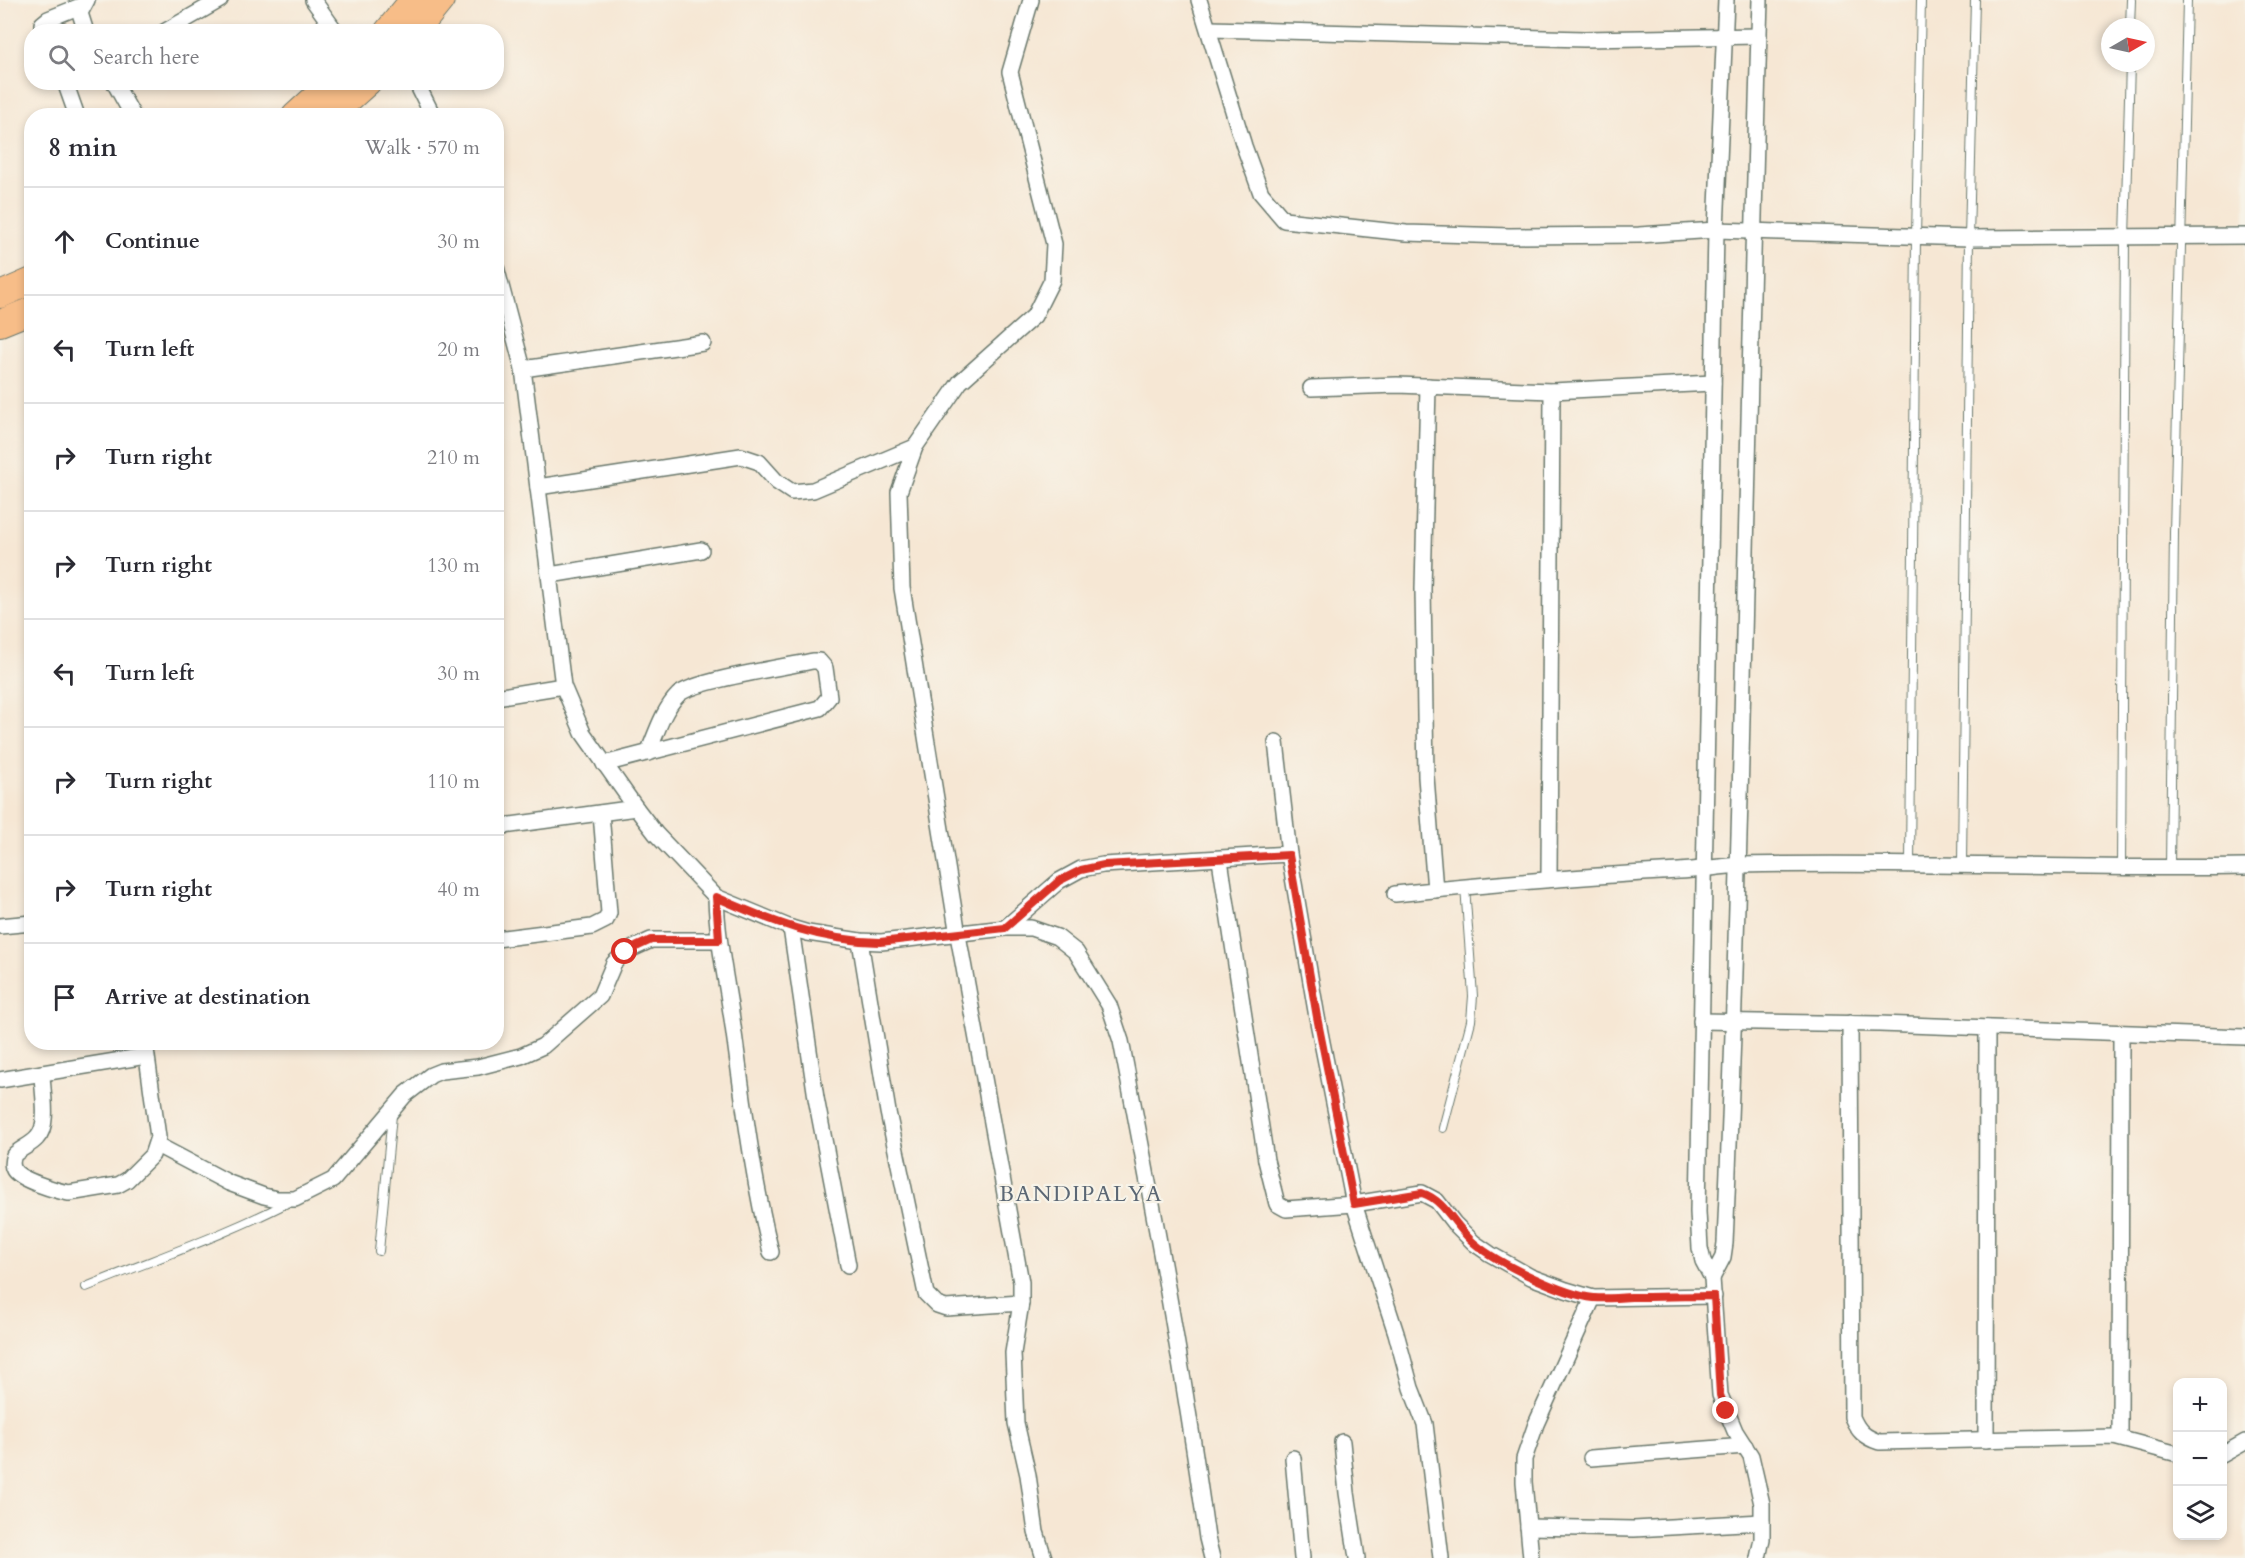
<!DOCTYPE html>
<html lang="en">
<head>
<meta charset="utf-8">
<style>
	:root { --surface:#fff; --page:#f2f2f3; --text:#2b2b33; --muted:#7c7c81; --line:#e1e1e2 }
	body { margin:0; font-family:Cardo,serif; background:var(--page); color:var(--text) }
	.controls { position:absolute; right:18px; bottom:18px; display:grid; overflow:hidden; border-radius:12px; box-shadow:0 3px 9px #0003 }
	.controls button { width:54px; height:54px; display:grid; place-items:center; padding:0; border:0; border-bottom:2px solid var(--line); background:var(--surface); color:var(--text); font:30px sans-serif }
	.compass { position:absolute; left:2101px; top:18px; width:54px; height:54px; border-radius:50%; background:var(--surface); box-shadow:0 3px 9px #0003; rotate:81deg }
	.stop { position:absolute; width:18px; height:18px; margin:-14px; border:4px solid #d93025; border-radius:50%; background:#fff }
	.stop.end { background:#d93025; border-color:#fff; box-shadow:0 2px 6px #0008 }
	.list { margin:0; padding:0; list-style:none }
	h2 { display:flex; justify-content:space-between; align-items:center; height:78px; margin:0; padding:0 24px; font-size:26px }
	h2 small { font-size:20px; font-weight:400; color:var(--muted) }
	.list li { display:grid; grid-template-columns:39px 1fr auto; gap:18px; align-items:center; box-sizing:border-box; height:108px; padding:0 24px; border-top:2px solid var(--line) }
	.list b { display:block; font-size:22px; white-space:nowrap }
	.list em { font-size:20px; font-style:normal; color:var(--muted) }
	.icon { flex:none; width:33px; height:33px; fill:none; stroke:currentColor; stroke-width:2; stroke-linecap:round; stroke-linejoin:round }
	.map { position:relative; flex:none; width:2245px; height:1558px; overflow:hidden }
	.search { position:absolute; background:var(--surface); box-shadow:0 3px 9px #0003; left:24px; top:24px; width:480px; height:66px; display:flex; align-items:center; gap:15px; box-sizing:border-box; padding:0 21px; border-radius:24px; color:var(--muted); font-size:22px }
	.panel { position:absolute; background:var(--surface); box-shadow:0 3px 9px #0003; left:24px; top:108px; width:480px; height:942px; border-radius:24px }
	.map>svg:first-child { display:block }
	.lines { fill:none; stroke-linecap:round; stroke-linejoin:round }
	.service-casing { stroke:#6a786c; stroke-width:10 }
	.minor-casing { stroke:#6a786c; stroke-width:18 }
	.trunk-casing { stroke:#6a786c; stroke-width:28 }
	.service { stroke:#fff; stroke-width:8 }
	.minor { stroke:#fff; stroke-width:15 }
	.trunk { stroke:#f7bd88; stroke-width:26 }
	.route { stroke:#d93025; stroke-width:8 }
	.labels { text-anchor:middle; dominant-baseline:central; stroke-width:4.5; stroke-linejoin:round; paint-order:stroke }
	.quarter-label { font-size:22px; letter-spacing:1.5px; fill:#5b6774; stroke:#f7f3e8 }
</style>
</head>
<body>
<div class="map">
<svg width="2245" height="1558" viewBox="0 0 2245 1558">
	<rect width="100%" height="100%" fill="#f7f3e8"/>
	<filter id="ink" filterUnits="userSpaceOnUse"><feTurbulence type="fractalNoise" baseFrequency=".0167" numOctaves="2"/><feDisplacementMap in="SourceGraphic" scale="12" xChannelSelector="R" yChannelSelector="G"/><feConvolveMatrix kernelMatrix="1 2 1 2 8 2 1 2 1" color-interpolation-filters="sRGB"/></filter>
	<filter id="wash" filterUnits="userSpaceOnUse"><feTurbulence type="fractalNoise" baseFrequency=".008" numOctaves="4" result="noise"/><feDisplacementMap in="SourceGraphic" scale="24" xChannelSelector="R" yChannelSelector="G"/><feGaussianBlur stdDeviation="1.35" result="paint"/><feColorMatrix in="noise" values="0 0 0 0 0 0 0 0 0 0 0 0 0 0 0 0 0 1.4 0 .05"/><feComposite in="paint" operator="in"/></filter>
	<g filter="url(#wash)">
		<rect width="100%" height="100%" fill="#f6e7d4"/>
	</g>
	<g filter="url(#ink)">
		<g class="lines">
			<defs>
				<g id="service">
					<path d="M2130 27 2131 0"/>
					<path d="M1910 864 1916 237 1921 0"/>
					<path d="M1962 865 1969 238 1975 0"/>
					<path d="M2121 867 2125 238 2130 63"/>
					<path d="M2170 868 2174 533 2187 0"/>
					<path d="M1443 1128 1471 1021 1473 996 1465 887"/>
					<path d="M379 1251 392 1115"/>
					<path d="M86 1287C154 1259 223 1236 289 1202"/>
				</g>
				<g id="minor">
					<path d="M313 0 336 32"/>
					<path d="M1031 0 1010 72 1054 244 1052 280 1034 316 960 382 915 447 899 492 902 588 958 935 1021 1282V1303L1013 1353 1016 1423 1028 1475 1036 1532 1044 1558"/>
					<path d="M1199 0 1244 146 1261 193 1284 220 1406 233 1509 236 1639 235 1716 230 1969 238 2245 236"/>
					<path d="M1726 0 1716 230 1698 1212 1700 1248 1703 1261 1712 1278 1720 1395 1735 1431 1751 1456 1762 1504V1539L1758 1558"/>
					<path d="M1210 29 1584 39 1759 36"/>
					<path d="M42 32V24L48 19 83 5"/>
					<path d="M86 32 80 13 87 0"/>
					<path d="M164 32 220 0"/>
					<path d="M65 82 77 116"/>
					<path d="M114 82 133 116"/>
					<path d="M416 82 433 116"/>
					<path d="M496 267 523 369 563 686 583 733 636 808 656 834 716 897 791 928 808 933 860 941 881 942 1005 928H1031L1057 937 1076 952 1109 1005 1121 1041C1153 1206 1184 1371 1207 1538L1212 1558"/>
					<path d="M523 369 703 343"/>
					<path d="M1428 386 1423 589 1426 777 1435 890"/>
					<path d="M1311 388 1397 385 1552 391 1713 383"/>
					<path d="M538 487 741 456 759 462 777 482 792 492 813 490 915 447"/>
					<path d="M550 575 701 550"/>
					<path d="M496 697 563 686"/>
					<path d="M1276 742 1289 854"/>
					<path d="M604 764 820 708 829 697 825 668 819 661H813C789 666 691 681 678 695 663 710 656 734 648 753"/>
					<path d="M496 827 636 808"/>
					<path d="M1220 860 1266 1160 1277 1204 1286 1209 1354 1204 1422 1193 1437 1201 1454 1223 1474 1243 1490 1254 1531 1277 1566 1290 1593 1298 1714 1296"/>
					<path d="M1549 878 1552 391"/>
					<path d="M1395 894C1490 884 1584 876 1679 871 1700 870 1721 866 1742 865 1910 861 2077 870 2245 867"/>
					<path d="M716 897C717 939 726 978 732 1019 743 1097 752 1176 771 1252"/>
					<path d="M0 926 32 923"/>
					<path d="M791 928 816 1098 848 1265"/>
					<path d="M1005 928 1059 881 1081 869 1103 865 1289 854 1317 1017 1354 1204 1396 1333 1411 1388 1425 1424 1441 1558"/>
					<path d="M496 939 592 927 606 920 609 913 601 813"/>
					<path d="M860 941 888 1112 926 1294 937 1305 946 1308 1021 1303"/>
					<path d="M1701 1021 1879 1024 2245 1037"/>
					<path d="M1850 1023 1852 1417C1858 1431 1864 1437 1879 1442L2114 1437 2178 1454"/>
					<path d="M42 1073C42 1091 50 1125 37 1138 31 1145 21 1148 14 1155 12 1160 11 1165 14 1170 20 1180 57 1191 69 1193L118 1185 127 1180 152 1155 158 1137 145 1042"/>
					<path d="M0 1080 146 1056"/>
					<path d="M157 1145 229 1183 264 1196 277 1199H295L333 1180 405 1095 431 1075 441 1071 478 1067 521 1056 543 1046 600 996 614 963 625 952 651 940H719"/>
					<path d="M1712 1278 1723 1257 1725 1243C1743 829 1747 414 1760 0"/>
					<path d="M2120 1438 2121 1034"/>
					<path d="M1986 1440 1987 1028"/>
					<path d="M1342 1442 1347 1493 1357 1558"/>
					<path d="M2222 1455 2245 1442"/>
					<path d="M1293 1458 1302 1558"/>
					<path d="M1591 1458 1745 1446"/>
					<path d="M1528 1527 1634 1529 1762 1522"/>
					<path d="M1531 1558 1524 1482V1459L1536 1424 1593 1298"/>
				</g>
				<g id="trunk">
					<path d="M387 32 413 0"/>
					<path d="M415 32 441 0"/>
					<path d="M295 116 332 82"/>
					<path d="M330 116 368 82"/>
					<path d="M0 295 32 281"/>
					<path d="M0 323 32 310"/>
				</g>
			</defs>
			<!-- service casing -->
			<use href="#service" class="service-casing"/>
			<!-- minor casing -->
			<use href="#minor" class="minor-casing"/>
			<!-- trunk casing -->
			<use href="#trunk" class="trunk-casing"/>
			<!-- service -->
			<use href="#service" class="service"/>
			<!-- minor -->
			<use href="#minor" class="minor"/>
			<!-- trunk -->
			<use href="#trunk" class="trunk"/>
		</g>
	</g>
	<g class="lines" filter="url(#ink)">
		<!-- route -->
		<path class="route" d="M625 952 651 940H719L716 897C770 921 820 941 880 942L1005 928 1059 881 1081 870 1104 865 1289 855 1317 1017 1354 1204 1422 1193C1445 1200 1456 1228 1474 1243 1497 1263 1564 1295 1594 1298 1606 1299 1619 1298 1631 1297 1659 1297 1686 1296 1714 1296L1720 1395 1726 1411"/>
	</g>
	<g class="labels">
		<!-- quarter labels -->
		<g class="quarter-label">
			<text x="1081" y="1194">BANDIPALYA</text>
		</g>
	</g>
</svg>
<div class="controls">
<button>+</button>
<button>−</button>
<button><svg class="icon" aria-label="layers" viewBox="0 0 24 24"><path d="M12 4l9 5-9 5-9-5zM3 14l9 5 9-5"/></svg></button>
</div>
<svg class="compass" viewBox="-18 -18 36 36"><path d="M0-13l5 13h-10z" fill="#e53935"/><path d="M0 13l5-13h-10z" fill="#7c7c81"/></svg>
<div class="stop" style="left:625px;top:952px"></div>
<div class="stop end" style="left:1726px;top:1411px"></div>
<div class="search"><svg class="icon" aria-label="search" viewBox="0 0 24 24"><circle cx="10" cy="10" r="6"/><path d="M15 15l6 6"/></svg>Search here</div>
<section class="panel">
<h2>8 min<small>Walk · 570 m</small></h2>
<ul class="list">
<li><svg class="icon" aria-label="ahead" viewBox="0 0 24 24"><path d="M12 20V5M6 11l6-6 6 6"/></svg><div><b>Continue</b></div><em>30 m</em></li>
<li><svg class="icon" aria-label="left" viewBox="0 0 24 24"><path d="M17 20v-9H6M10 6l-5 5 5 5"/></svg><div><b>Turn left</b></div><em>20 m</em></li>
<li><svg class="icon" aria-label="right" viewBox="0 0 24 24"><path d="M7 20v-9h11M14 6l5 5-5 5"/></svg><div><b>Turn right</b></div><em>210 m</em></li>
<li><svg class="icon" aria-label="right" viewBox="0 0 24 24"><path d="M7 20v-9h11M14 6l5 5-5 5"/></svg><div><b>Turn right</b></div><em>130 m</em></li>
<li><svg class="icon" aria-label="left" viewBox="0 0 24 24"><path d="M17 20v-9H6M10 6l-5 5 5 5"/></svg><div><b>Turn left</b></div><em>30 m</em></li>
<li><svg class="icon" aria-label="right" viewBox="0 0 24 24"><path d="M7 20v-9h11M14 6l5 5-5 5"/></svg><div><b>Turn right</b></div><em>110 m</em></li>
<li><svg class="icon" aria-label="right" viewBox="0 0 24 24"><path d="M7 20v-9h11M14 6l5 5-5 5"/></svg><div><b>Turn right</b></div><em>40 m</em></li>
<li><svg class="icon" aria-label="arrive" viewBox="0 0 24 24"><path d="M6 21V4h12l-3 4 3 4H6"/></svg><div><b>Arrive at destination</b></div></li>
</ul>
</section>
</div>
</body>
</html>
